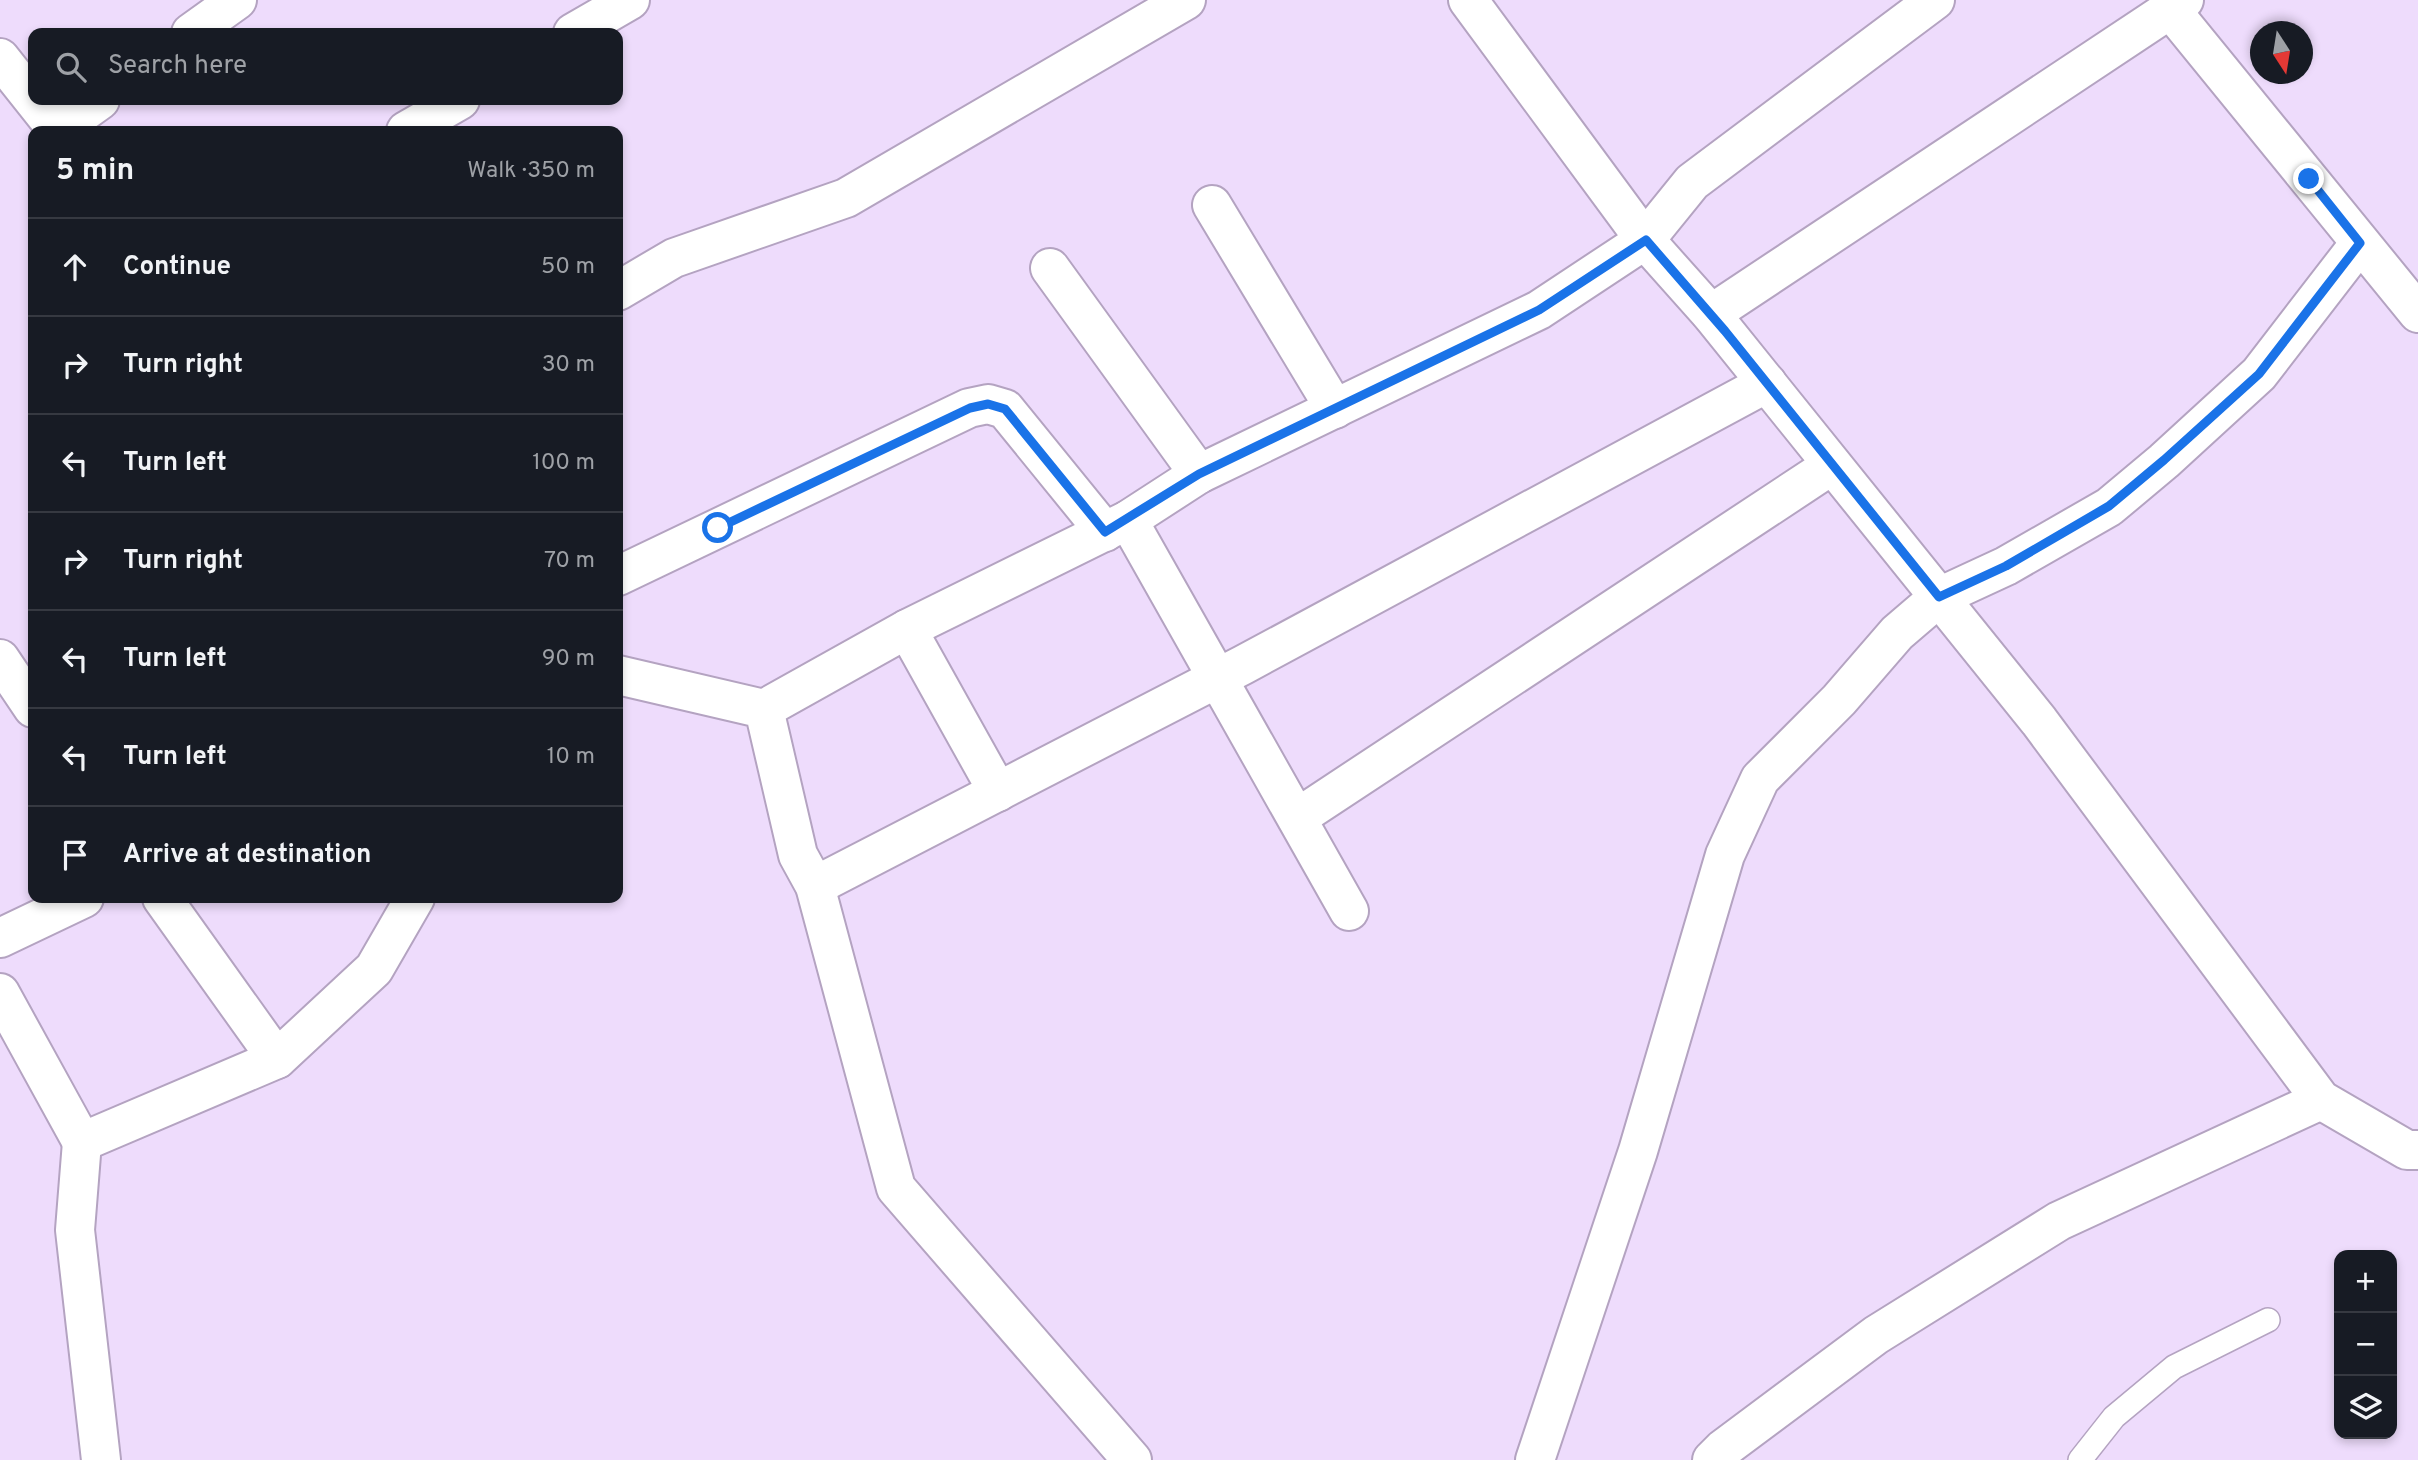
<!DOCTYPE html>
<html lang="en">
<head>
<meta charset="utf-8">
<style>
	:root { --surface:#171b24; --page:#20242c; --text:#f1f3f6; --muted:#9ea1a6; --line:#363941 }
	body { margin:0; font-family:Overpass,sans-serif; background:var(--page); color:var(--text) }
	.controls { position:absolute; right:21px; bottom:21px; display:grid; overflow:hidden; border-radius:14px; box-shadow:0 4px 10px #0003 }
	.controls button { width:63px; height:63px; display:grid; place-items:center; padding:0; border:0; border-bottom:2px solid var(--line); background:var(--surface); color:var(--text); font:35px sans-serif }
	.compass { position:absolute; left:2250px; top:21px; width:63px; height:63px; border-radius:50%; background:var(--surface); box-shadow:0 4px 10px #0003; rotate:168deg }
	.stop { position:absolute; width:21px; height:21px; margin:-16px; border:5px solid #1a73e8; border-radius:50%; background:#fff }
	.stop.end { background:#1a73e8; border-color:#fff; box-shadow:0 2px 7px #0008 }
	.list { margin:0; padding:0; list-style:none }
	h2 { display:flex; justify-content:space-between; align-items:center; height:91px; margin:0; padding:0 28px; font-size:30px }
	h2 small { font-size:23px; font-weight:400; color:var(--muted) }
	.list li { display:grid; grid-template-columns:46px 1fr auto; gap:21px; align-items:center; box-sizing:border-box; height:98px; padding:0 28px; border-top:2px solid var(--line) }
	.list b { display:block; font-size:26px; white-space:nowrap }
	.list em { font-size:23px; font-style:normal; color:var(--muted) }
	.icon { flex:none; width:38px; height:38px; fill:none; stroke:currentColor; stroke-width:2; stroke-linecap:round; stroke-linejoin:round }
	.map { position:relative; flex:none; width:2418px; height:1460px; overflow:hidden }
	.search { position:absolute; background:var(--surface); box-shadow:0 4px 10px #0003; left:28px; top:28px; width:595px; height:77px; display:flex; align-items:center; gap:18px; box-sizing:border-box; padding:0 24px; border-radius:14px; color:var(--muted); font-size:26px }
	.panel { position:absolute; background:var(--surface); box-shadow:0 4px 10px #0003; left:28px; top:126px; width:595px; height:777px; border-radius:14px }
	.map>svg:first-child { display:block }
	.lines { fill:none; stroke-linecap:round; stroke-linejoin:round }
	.lane-casing { stroke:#b4a3c1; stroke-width:26 }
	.street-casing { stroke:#b4a3c1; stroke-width:42 }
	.lane { stroke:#fff; stroke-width:23 }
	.street { stroke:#fff; stroke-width:38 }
	.route { stroke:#1a73e8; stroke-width:9 }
</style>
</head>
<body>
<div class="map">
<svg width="2418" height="1460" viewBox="0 0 2418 1460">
	<rect width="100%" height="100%" fill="#eedcfc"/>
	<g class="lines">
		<defs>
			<path id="lane" d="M2080 1460 2114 1417 2174 1367 2268 1320"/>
			<g id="street">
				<path d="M1468 0 1645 240 1711 314 2039 721 2321 1100 2407 1150H2418"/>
				<path d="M2171 10 2418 313"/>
				<path d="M191 33 237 0"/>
				<path d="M573 33 630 0"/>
				<path d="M0 58 58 131"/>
				<path d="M57 131 100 100"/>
				<path d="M406 131 460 100"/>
				<path d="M1212 205 1335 409"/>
				<path d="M1050 268 1199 474"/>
				<path d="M618 291 674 258 846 198 1186 0"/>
				<path d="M1711 314 2184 0"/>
				<path d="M1128 520 1349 911"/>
				<path d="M618 576 969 408 988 404 1005 409 1105 532"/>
				<path d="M907 629 998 792"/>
				<path d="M0 659 33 708"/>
				<path d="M618 675 764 709 798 855 815 886 896 1188 1132 1460"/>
				<path d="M764 709 907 629 1128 520 1199 474 1539 310 1645 240 1692 182 1935 0"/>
				<path d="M1297 818 1832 465"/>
				<path d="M815 886 1243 665 1767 383"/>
				<path d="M162 898 277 1059"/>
				<path d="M0 938 84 898"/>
				<path d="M0 993 82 1142"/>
				<path d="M101 1460 75 1230 82 1142 277 1059 374 969 415 898"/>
				<path d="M1535 1460 1638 1151 1725 855 1760 779 1839 700 1897 633 1939 597 2006 566 2109 507 2164 461 2259 374 2360 243"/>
				<path d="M1712 1460 1723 1449 1876 1335 2059 1221 2321 1100"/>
			</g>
		</defs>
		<!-- lane casing -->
		<use href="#lane" class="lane-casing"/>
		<!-- street casing -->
		<use href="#street" class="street-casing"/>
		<!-- lane -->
		<use href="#lane" class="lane"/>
		<!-- street -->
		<use href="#street" class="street"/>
	</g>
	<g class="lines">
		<!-- route -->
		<path class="route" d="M718 528 970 408 988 404 1005 409 1105 532 1199 474 1539 310 1646 240 1725 331 1939 597 2006 566 2109 506 2164 460 2259 374 2360 243 2309 179"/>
	</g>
</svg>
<div class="controls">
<button>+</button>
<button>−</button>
<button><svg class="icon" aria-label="layers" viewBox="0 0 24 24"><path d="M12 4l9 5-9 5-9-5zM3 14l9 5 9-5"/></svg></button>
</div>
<svg class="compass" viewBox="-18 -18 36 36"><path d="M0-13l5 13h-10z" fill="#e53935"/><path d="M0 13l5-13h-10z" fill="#9ea1a6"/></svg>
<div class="stop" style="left:718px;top:528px"></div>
<div class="stop end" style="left:2309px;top:179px"></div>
<div class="search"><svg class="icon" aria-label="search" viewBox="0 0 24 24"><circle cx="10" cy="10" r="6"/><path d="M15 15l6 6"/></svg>Search here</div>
<section class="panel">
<h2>5 min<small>Walk · 350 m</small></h2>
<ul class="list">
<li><svg class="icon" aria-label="ahead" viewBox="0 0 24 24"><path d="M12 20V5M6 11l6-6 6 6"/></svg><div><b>Continue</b></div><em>50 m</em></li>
<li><svg class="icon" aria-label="right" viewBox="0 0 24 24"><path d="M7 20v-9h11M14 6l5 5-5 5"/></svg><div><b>Turn right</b></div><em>30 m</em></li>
<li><svg class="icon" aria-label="left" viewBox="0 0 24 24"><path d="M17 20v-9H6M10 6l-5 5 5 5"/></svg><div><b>Turn left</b></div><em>100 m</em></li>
<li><svg class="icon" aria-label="right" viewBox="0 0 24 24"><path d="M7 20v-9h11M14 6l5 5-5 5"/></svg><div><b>Turn right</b></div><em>70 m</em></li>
<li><svg class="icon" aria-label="left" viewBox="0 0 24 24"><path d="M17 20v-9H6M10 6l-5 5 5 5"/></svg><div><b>Turn left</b></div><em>90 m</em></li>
<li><svg class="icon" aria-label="left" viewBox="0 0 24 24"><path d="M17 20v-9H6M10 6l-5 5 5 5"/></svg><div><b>Turn left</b></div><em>10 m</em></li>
<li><svg class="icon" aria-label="arrive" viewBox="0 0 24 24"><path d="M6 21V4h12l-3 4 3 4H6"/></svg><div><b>Arrive at destination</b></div></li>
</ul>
</section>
</div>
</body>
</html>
